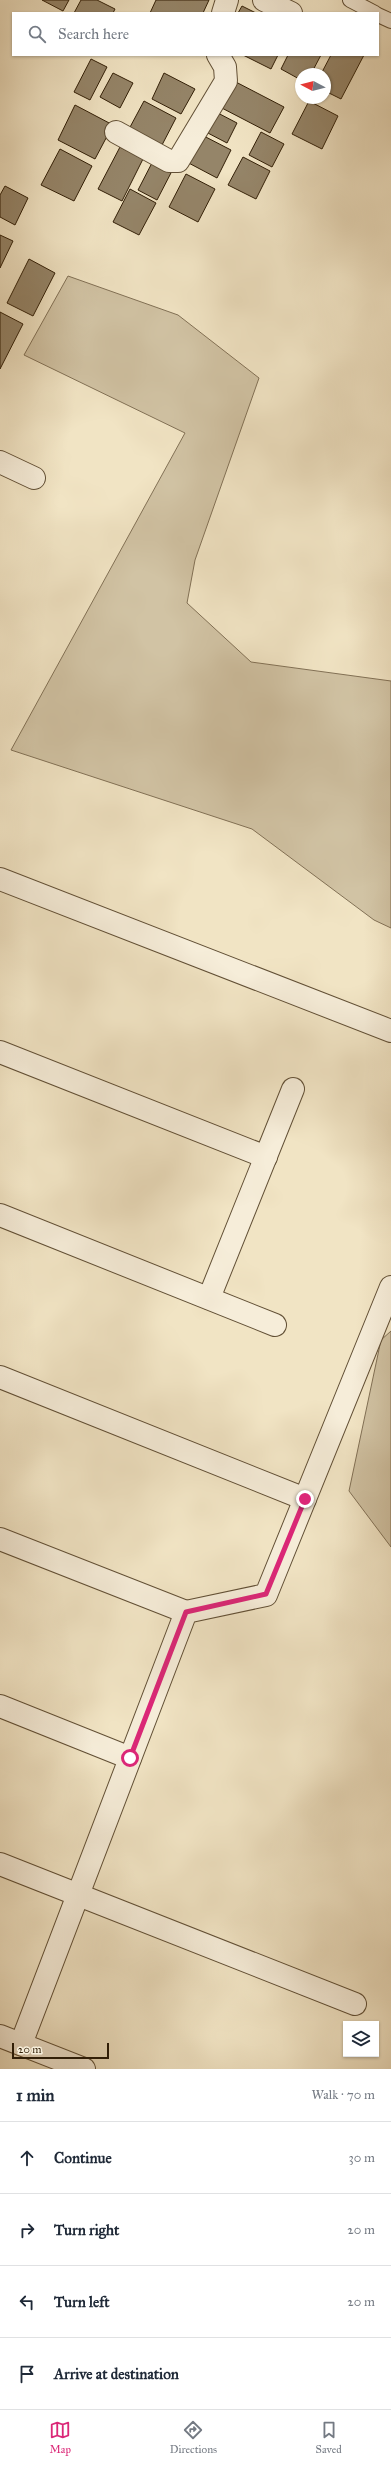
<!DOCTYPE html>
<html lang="en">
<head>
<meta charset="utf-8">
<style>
	:root { --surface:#fff; --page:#f2f2f3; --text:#1f2937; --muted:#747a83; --line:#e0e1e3; --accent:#db2777 }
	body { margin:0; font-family:"IM FELL Great Primer",serif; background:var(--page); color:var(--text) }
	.controls { position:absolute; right:12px; bottom:12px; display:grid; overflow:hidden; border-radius:0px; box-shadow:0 1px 3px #0004 }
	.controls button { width:36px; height:36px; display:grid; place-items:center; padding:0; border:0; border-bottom:1px solid var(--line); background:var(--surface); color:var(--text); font:20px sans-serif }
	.compass { position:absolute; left:295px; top:68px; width:36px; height:36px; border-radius:50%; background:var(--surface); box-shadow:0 1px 3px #0004; rotate:277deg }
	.scale { position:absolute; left:12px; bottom:10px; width:97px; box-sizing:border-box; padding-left:4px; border:2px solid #321f07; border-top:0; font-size:11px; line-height:14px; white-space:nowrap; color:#321f07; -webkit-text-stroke:3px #f6edd9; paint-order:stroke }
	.stop { position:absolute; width:12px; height:12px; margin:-9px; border:3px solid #db2777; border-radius:50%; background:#fff }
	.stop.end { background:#db2777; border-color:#fff; box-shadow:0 1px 4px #0008 }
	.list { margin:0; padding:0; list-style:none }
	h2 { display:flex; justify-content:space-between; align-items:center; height:52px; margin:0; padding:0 16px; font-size:17px }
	h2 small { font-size:13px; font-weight:400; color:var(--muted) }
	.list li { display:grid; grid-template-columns:26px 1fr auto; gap:12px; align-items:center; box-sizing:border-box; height:72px; padding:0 16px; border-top:1px solid var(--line) }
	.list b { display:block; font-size:15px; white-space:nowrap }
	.list em { font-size:13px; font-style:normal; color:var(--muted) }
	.icon { flex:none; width:22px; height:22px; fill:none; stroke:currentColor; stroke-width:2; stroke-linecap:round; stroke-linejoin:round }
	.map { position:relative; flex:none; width:391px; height:2069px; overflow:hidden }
	.search { position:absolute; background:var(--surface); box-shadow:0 1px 3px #0004; left:12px; right:12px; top:12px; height:44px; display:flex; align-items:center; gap:10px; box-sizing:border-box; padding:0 14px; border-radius:0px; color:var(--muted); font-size:15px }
	.sheet { height:340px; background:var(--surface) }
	nav { display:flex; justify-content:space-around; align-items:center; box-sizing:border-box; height:56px; border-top:1px solid var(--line); background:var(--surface); font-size:11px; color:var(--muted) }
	nav a { display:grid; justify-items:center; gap:2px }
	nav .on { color:var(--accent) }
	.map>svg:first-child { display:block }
	.green { fill:#d1c3a4; stroke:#827156 }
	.building { fill:#958569; stroke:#321f07 }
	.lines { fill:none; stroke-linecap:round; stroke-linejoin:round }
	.lane-casing { stroke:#625036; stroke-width:16 }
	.street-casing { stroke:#625036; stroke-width:24 }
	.lane { stroke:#f6edd9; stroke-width:14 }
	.street { stroke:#f6edd9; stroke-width:22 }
	.route { stroke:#db2777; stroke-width:5 }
</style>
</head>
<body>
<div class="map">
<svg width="391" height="2069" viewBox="0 0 391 2069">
	<rect width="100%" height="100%" fill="#f1e4c4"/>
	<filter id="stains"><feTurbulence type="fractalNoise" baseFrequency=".005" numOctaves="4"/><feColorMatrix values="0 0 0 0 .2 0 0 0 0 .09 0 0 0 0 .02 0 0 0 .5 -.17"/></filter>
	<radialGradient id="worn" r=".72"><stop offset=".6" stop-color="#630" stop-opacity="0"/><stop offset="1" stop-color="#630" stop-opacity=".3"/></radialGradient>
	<!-- green -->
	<g class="green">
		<path d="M68 276 178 315 259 378 195 560 187 603 251 662 391 681V928L374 920 252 829 11 750 185 433 24 355Z"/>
		<path d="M391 1331V1547L349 1491 381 1340Z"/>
	</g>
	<!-- building -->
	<g class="building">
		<path d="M42 0H69L63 11Z"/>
		<path d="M81 0H97L115 9 113 13H74Z"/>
		<path d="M156 0H209L203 13H150Z"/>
		<path d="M242 6 256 13H238Z"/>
		<path d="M243 55H278L271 69Z"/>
		<path d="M288 55H321L311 74H301V80L281 69Z"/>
		<path d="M331 55H364L341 99 325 91V74H321Z"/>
		<path d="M91 59 107 67 90 100 74 92Z"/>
		<path d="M113 73 133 83 120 108 100 97Z"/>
		<path d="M164 73 195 89 181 114 152 99Z"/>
		<path d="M232 80 284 107 270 133 218 106Z"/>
		<path d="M144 101 176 118 162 145 129 129Z"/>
		<path d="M309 101 338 116 322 149 292 134Z"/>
		<path d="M75 105 113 125 95 159 58 140Z"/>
		<path d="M214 111 237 123 227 143 204 131Z"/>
		<path d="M261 132 284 144 272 167 249 155Z"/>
		<path d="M198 133 231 150 217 178 183 160Z"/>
		<path d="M120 147 143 159 122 201 98 189Z"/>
		<path d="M60 149 92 166 74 201 41 185Z"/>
		<path d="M243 157 270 171 256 199 228 185Z"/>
		<path d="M154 159 173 169 157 200 138 190Z"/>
		<path d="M186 174 215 189 198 222 169 207Z"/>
		<path d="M5 186 28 198 15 225 0 217V195Z"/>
		<path d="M130 189 156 203 139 235 113 222Z"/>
		<path d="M0 235 13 241 0 268Z"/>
		<path d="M29 259 55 273 33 316 7 303Z"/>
		<path d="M0 312 23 324 0 369Z"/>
	</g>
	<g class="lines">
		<defs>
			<g id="lane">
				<path d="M350 0 375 13"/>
				<path d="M378 15 391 21"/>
			</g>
			<g id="street">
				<path d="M264 0 291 13"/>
				<path d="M223 13 227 0"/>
				<path d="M116 132 169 161H178L226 81 225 67 218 55"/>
				<path d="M0 462 34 478"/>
				<path d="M0 879 391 1031"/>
				<path d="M0 1052 266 1157"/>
				<path d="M0 1215 275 1325"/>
				<path d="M209 1298 293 1089"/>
				<path d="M0 1377 305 1499"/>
				<path d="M0 1539 186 1612"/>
				<path d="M0 1706 130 1758"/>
				<path d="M0 1864 355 2004"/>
				<path d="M0 2036 84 2069"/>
				<path d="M21 2044 186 1612 266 1595 391 1287"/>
			</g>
		</defs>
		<!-- lane casing -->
		<use href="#lane" class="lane-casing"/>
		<!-- street casing -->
		<use href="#street" class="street-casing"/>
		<!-- lane -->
		<use href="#lane" class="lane"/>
		<!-- street -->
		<use href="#street" class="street"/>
	</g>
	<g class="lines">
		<!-- route -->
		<path class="route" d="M130 1758 186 1612 266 1594 305 1499"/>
	</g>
	<rect width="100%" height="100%" filter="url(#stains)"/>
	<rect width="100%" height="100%" fill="url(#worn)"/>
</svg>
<div class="controls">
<button><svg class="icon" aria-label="layers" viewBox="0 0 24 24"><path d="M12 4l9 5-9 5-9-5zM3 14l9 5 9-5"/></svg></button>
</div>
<svg class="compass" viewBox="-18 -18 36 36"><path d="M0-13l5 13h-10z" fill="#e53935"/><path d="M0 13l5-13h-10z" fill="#747a83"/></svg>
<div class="scale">20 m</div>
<div class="stop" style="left:130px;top:1758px"></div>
<div class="stop end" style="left:305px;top:1499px"></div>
<div class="search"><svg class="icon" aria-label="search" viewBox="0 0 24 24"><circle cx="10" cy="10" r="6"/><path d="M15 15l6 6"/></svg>Search here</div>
</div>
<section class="sheet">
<h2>1 min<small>Walk · 70 m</small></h2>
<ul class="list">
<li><svg class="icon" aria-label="ahead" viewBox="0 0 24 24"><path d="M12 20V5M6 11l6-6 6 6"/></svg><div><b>Continue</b></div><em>30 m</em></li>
<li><svg class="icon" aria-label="right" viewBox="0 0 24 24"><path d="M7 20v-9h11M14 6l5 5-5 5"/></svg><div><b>Turn right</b></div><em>20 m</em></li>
<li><svg class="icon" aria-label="left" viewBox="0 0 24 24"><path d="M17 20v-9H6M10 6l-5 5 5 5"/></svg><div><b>Turn left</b></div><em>20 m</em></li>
<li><svg class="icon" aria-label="arrive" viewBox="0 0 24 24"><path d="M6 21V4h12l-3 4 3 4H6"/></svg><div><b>Arrive at destination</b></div></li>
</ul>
</section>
<nav>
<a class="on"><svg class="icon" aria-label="map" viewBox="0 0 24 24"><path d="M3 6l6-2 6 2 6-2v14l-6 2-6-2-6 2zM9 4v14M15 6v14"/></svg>Map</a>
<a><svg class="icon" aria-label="directions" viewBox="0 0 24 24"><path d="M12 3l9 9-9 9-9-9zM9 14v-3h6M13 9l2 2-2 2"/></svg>Directions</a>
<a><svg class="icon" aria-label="saved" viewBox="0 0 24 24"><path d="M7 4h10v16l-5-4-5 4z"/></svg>Saved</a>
</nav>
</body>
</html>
